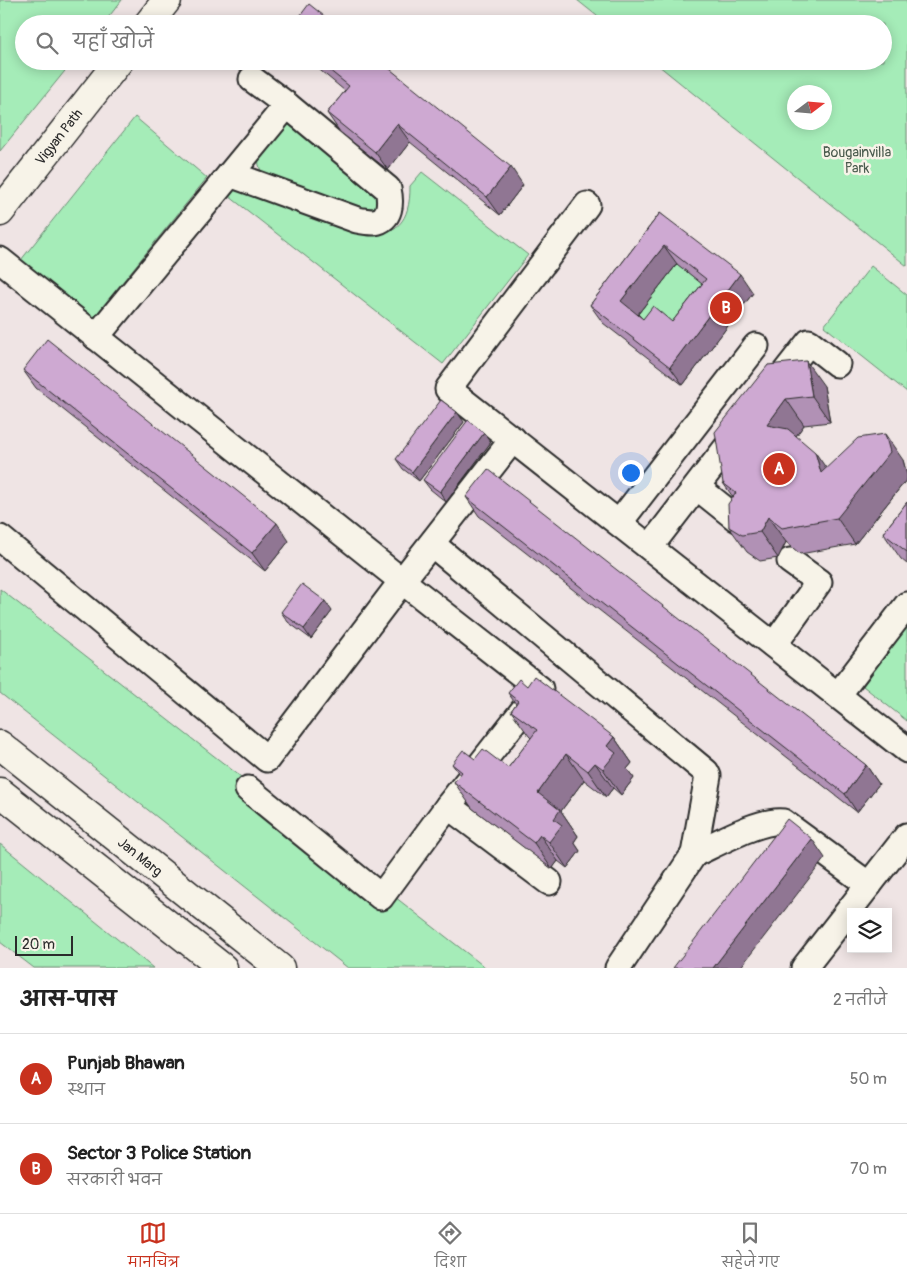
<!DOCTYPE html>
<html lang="hi">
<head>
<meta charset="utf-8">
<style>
	:root { --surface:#fff; --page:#f2f2f2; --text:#222; --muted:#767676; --line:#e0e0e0; --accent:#c8321e }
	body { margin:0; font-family:Pangolin,"Playpen Sans Deva",sans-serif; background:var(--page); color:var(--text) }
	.controls { position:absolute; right:15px; bottom:15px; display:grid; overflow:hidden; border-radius:0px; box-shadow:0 2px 12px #0003 }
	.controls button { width:45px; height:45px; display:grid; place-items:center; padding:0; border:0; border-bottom:1px solid var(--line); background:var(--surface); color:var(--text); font:25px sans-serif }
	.compass { position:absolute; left:787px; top:85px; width:45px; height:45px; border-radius:50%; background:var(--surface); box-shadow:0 2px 12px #0003; rotate:74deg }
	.scale { position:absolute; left:15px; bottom:12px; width:58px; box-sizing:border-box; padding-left:5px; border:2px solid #2b2b2b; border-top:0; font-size:14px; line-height:18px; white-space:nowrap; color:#2b2b2b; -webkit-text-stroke:4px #f7f3e8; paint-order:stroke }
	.you { position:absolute; left:630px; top:472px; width:18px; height:18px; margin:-12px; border:4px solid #fff; border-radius:50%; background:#1a73e8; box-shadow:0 0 0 8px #1a73e833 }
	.badge { display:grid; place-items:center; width:32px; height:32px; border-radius:50%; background:var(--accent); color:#fff; font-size:16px; font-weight:700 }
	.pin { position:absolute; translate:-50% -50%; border:2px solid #fff; box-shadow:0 1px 5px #0006 }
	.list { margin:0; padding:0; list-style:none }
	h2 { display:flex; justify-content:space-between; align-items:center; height:65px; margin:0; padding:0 20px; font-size:21px }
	h2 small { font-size:16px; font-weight:400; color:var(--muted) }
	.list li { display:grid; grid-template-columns:32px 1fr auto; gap:15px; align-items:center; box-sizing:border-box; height:90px; padding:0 20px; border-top:1px solid var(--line) }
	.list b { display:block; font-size:19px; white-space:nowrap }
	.list p { margin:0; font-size:16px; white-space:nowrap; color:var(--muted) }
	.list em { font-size:16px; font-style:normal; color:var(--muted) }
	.icon { flex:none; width:28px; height:28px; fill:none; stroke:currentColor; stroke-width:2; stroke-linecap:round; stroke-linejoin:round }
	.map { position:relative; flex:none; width:907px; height:968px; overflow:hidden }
	.search { position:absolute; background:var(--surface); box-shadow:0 2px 12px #0003; left:15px; right:15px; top:15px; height:55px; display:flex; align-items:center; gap:12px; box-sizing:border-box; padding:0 18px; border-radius:28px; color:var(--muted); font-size:19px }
	.sheet { height:245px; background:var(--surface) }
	nav { display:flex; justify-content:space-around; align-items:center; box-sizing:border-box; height:70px; border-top:1px solid var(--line); background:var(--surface); font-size:14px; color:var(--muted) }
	nav a { display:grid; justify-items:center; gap:2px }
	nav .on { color:var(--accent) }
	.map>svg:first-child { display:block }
	.green { fill:#a5ecb8; stroke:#688c72; fill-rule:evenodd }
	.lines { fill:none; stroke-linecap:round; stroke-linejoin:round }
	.minor-casing { stroke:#2b2b2b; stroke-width:29 }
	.major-casing { stroke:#2b2b2b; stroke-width:31 }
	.minor { stroke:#f7f3e8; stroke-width:25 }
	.major { stroke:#f7f3e8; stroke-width:28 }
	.wall { fill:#b191b5; stroke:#2b2b2b; fill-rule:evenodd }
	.shaded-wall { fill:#907693; stroke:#2b2b2b }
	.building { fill:#cea9d2; stroke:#2b2b2b; fill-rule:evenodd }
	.labels { text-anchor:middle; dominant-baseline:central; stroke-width:5; stroke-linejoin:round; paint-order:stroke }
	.street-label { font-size:14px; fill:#2b2b2b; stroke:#f7f3e8 }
	.park-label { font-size:14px; fill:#4a5b4e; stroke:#f7f3e8 }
</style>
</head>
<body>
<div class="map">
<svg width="907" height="968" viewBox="0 0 907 968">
	<rect width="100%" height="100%" fill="#efe4e4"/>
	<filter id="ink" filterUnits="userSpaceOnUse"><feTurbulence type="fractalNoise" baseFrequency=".02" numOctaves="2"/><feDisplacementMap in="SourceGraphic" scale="10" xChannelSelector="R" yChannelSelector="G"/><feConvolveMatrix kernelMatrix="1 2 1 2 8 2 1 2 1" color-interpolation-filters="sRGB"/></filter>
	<g filter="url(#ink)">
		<!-- green -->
		<g class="green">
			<path d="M0 0H122L103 24H24V61H73L0 151Z"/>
			<path d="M577 0H907V266L653 61H883V24H607ZM794 92H824V122H794Z"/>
			<path d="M135 117 207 178 94 317 21 260Z"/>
			<path d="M286 124 291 125 310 133 381 196 376 209 370 213 264 176C248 153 271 140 286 124Z"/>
			<path d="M422 172 528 255 443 364 225 193 235 181C258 191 282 201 305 211 345 228 411 261 410 186Z"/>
			<path d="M677 264 719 297 685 340 634 319Z"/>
			<path d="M871 266 907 295V392L824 326Z"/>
			<path d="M0 589 486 968H348L0 693Z"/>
			<path d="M907 626V721L863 686Z"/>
			<path d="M0 844 153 968H34L0 942Z"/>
		</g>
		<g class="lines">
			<defs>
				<g id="minor">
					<path d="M252 79 287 105"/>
					<path d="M587 205 448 389 907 750"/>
					<path d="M0 260 402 581 540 689 448 806 549 882"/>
					<path d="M96 337 287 105 388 189C391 202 391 220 374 222 368 222 362 221 357 220L230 174"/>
					<path d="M772 389 809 342 837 364"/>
					<path d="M697 487 737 519"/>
					<path d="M619 523 756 346"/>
					<path d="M0 538 267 759 402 581 513 439"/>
					<path d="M432 544 706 772 708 776 694 854 618 968"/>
					<path d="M650 547 740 430"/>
					<path d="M774 645 819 582 790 561"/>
					<path d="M838 695 907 605"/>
					<path d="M248 789 381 897 448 806"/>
					<path d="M694 854C716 844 760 819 783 822L869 885"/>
					<path d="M804 968 907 836"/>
				</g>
				<g id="major">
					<path d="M148 24 167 0"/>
					<path d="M0 212 119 61"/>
					<path d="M0 745 280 968"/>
					<path d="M0 792 223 968"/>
				</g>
			</defs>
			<!-- minor casing -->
			<use href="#minor" class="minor-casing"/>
			<!-- major casing -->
			<use href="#major" class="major-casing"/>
			<!-- minor -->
			<use href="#minor" class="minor"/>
			<!-- major -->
			<use href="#major" class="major"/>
		</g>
		<!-- wall -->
		<g class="wall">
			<path d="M309 61H380L523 185 500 215 410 142 388 170 340 132 327 113 345 91Z"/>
			<path d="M660 213 753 293 683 385 603 323 590 305ZM677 264 702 284 672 322 643 319 638 314Z"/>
			<path d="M768 365 824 386 830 422 804 425 796 436 826 468 903 460 907 475V479L855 544 800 554 786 542 778 558 760 561 747 552 729 527 733 497 723 483Z"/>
			<path d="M23 370 289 541 265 571 36 388Z"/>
			<path d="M464 422 419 481 403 469 396 459Z"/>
			<path d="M491 442 446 502 430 489 423 480Z"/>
			<path d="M466 497 866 765 879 784 857 812 479 516Z"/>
			<path d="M907 502V564L901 559 883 533Z"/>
			<path d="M332 611 311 639 288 622 281 612Z"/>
			<path d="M527 686 614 737 632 763 627 769 634 778 621 795 613 788 606 797 584 780 561 811 578 836 574 842 580 851 567 868 558 861 552 869 472 808 454 782 460 775 452 764 475 759 508 768 531 738 529 736 511 711 516 704 508 693Z"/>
		</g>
		<!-- shaded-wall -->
		<g class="shaded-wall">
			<path d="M397 124 410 142 388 170 375 152Z"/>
			<path d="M511 167 523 185 500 215 487 197Z"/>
			<path d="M664 246 677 264 634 319 621 301Z"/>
			<path d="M740 274 753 293 683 385 670 367Z"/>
			<path d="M806 361 824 386 830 422 812 396Z"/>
			<path d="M786 399 804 425 785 451 767 425Z"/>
			<path d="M457 412 464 422 419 481 412 472Z"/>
			<path d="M484 433 491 442 446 502 440 492Z"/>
			<path d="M885 434 903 460 907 475V479L855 544 837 518Z"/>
			<path d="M815 452 833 478 821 473Z"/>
			<path d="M768 517 786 542 778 558 760 532Z"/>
			<path d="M277 523 289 541 265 571 252 553Z"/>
			<path d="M325 601 332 611 311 639 304 629Z"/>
			<path d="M614 737 632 763 627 769 634 778 621 795 603 769 607 746Z"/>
			<path d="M566 754 584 780 561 811 578 836 574 842 580 851 567 868 549 842 538 793Z"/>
			<path d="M595 763 613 788 606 797 588 771Z"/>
			<path d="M866 765 879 784 857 812 845 794Z"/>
			<path d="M540 835 558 861 552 869 534 843Z"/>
			<path d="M812 839 825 858 740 968H713Z"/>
		</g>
		<!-- building -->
		<g class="building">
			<path d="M309 4 334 24H294Z"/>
			<path d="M318 61H380L511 167 487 197 397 124 375 152 327 113 349 86Z"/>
			<path d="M660 213 740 274 670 367 590 305ZM664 246 706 279 672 322 653 306 643 319 621 301Z"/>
			<path d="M47 339 277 523 252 553 23 370Z"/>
			<path d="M806 361 812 396 786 399 767 425 788 429 815 452 821 473 858 438 885 434 890 452 837 518 782 528 768 517 760 532 742 535 729 527 728 504 736 493 723 483 715 432 768 365Z"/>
			<path d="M441 400 457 412 412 472 396 459Z"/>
			<path d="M468 420 484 433 440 492 423 480Z"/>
			<path d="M488 469 866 765 845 794 466 497Z"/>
			<path d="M907 502V552L883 533Z"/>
			<path d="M302 584 325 601 304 629 281 612Z"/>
			<path d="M534 676 614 737 607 746 616 753 603 769 595 763 588 771 566 754 538 793 560 810 554 819 562 825 549 842 540 835 534 843 454 782 462 772 452 764 463 750 475 759 483 749 508 768 537 730 511 711 518 701 508 693 519 679 527 686Z"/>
			<path d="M787 819 812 839 713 968H673Z"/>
		</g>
	</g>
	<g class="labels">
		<!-- street labels -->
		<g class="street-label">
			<text transform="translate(59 137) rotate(-52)">Vigyan Path</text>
			<text transform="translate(140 857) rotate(39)">Jan Marg</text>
		</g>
		<!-- park labels -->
		<g class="park-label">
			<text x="857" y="152">Bougainvilla<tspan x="857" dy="16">Park</tspan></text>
		</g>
	</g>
</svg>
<div class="controls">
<button><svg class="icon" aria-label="layers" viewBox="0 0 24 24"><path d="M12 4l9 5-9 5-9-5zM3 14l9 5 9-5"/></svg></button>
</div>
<svg class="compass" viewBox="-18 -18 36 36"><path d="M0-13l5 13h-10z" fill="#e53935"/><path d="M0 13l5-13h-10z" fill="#767676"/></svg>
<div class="scale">20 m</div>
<div class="you"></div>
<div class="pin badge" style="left:779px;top:469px">A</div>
<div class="pin badge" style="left:726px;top:308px">B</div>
<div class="search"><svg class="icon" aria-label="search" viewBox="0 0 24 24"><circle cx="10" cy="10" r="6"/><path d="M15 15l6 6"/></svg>यहाँ खोजें</div>
</div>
<section class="sheet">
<h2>आस-पास<small>2 नतीजे</small></h2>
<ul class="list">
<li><span class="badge">A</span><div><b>Punjab Bhawan</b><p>स्थान</p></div><em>50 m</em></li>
<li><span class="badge">B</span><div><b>Sector 3 Police Station</b><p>सरकारी भवन</p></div><em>70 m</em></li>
</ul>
</section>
<nav>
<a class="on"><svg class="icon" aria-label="map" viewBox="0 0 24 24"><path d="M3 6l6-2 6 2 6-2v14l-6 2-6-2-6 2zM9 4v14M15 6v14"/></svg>मानचित्र</a>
<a><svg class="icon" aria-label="directions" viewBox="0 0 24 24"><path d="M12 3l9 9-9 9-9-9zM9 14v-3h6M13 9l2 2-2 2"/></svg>दिशा</a>
<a><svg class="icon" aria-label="saved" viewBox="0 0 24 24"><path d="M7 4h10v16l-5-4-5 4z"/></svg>सहेजे गए</a>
</nav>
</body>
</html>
